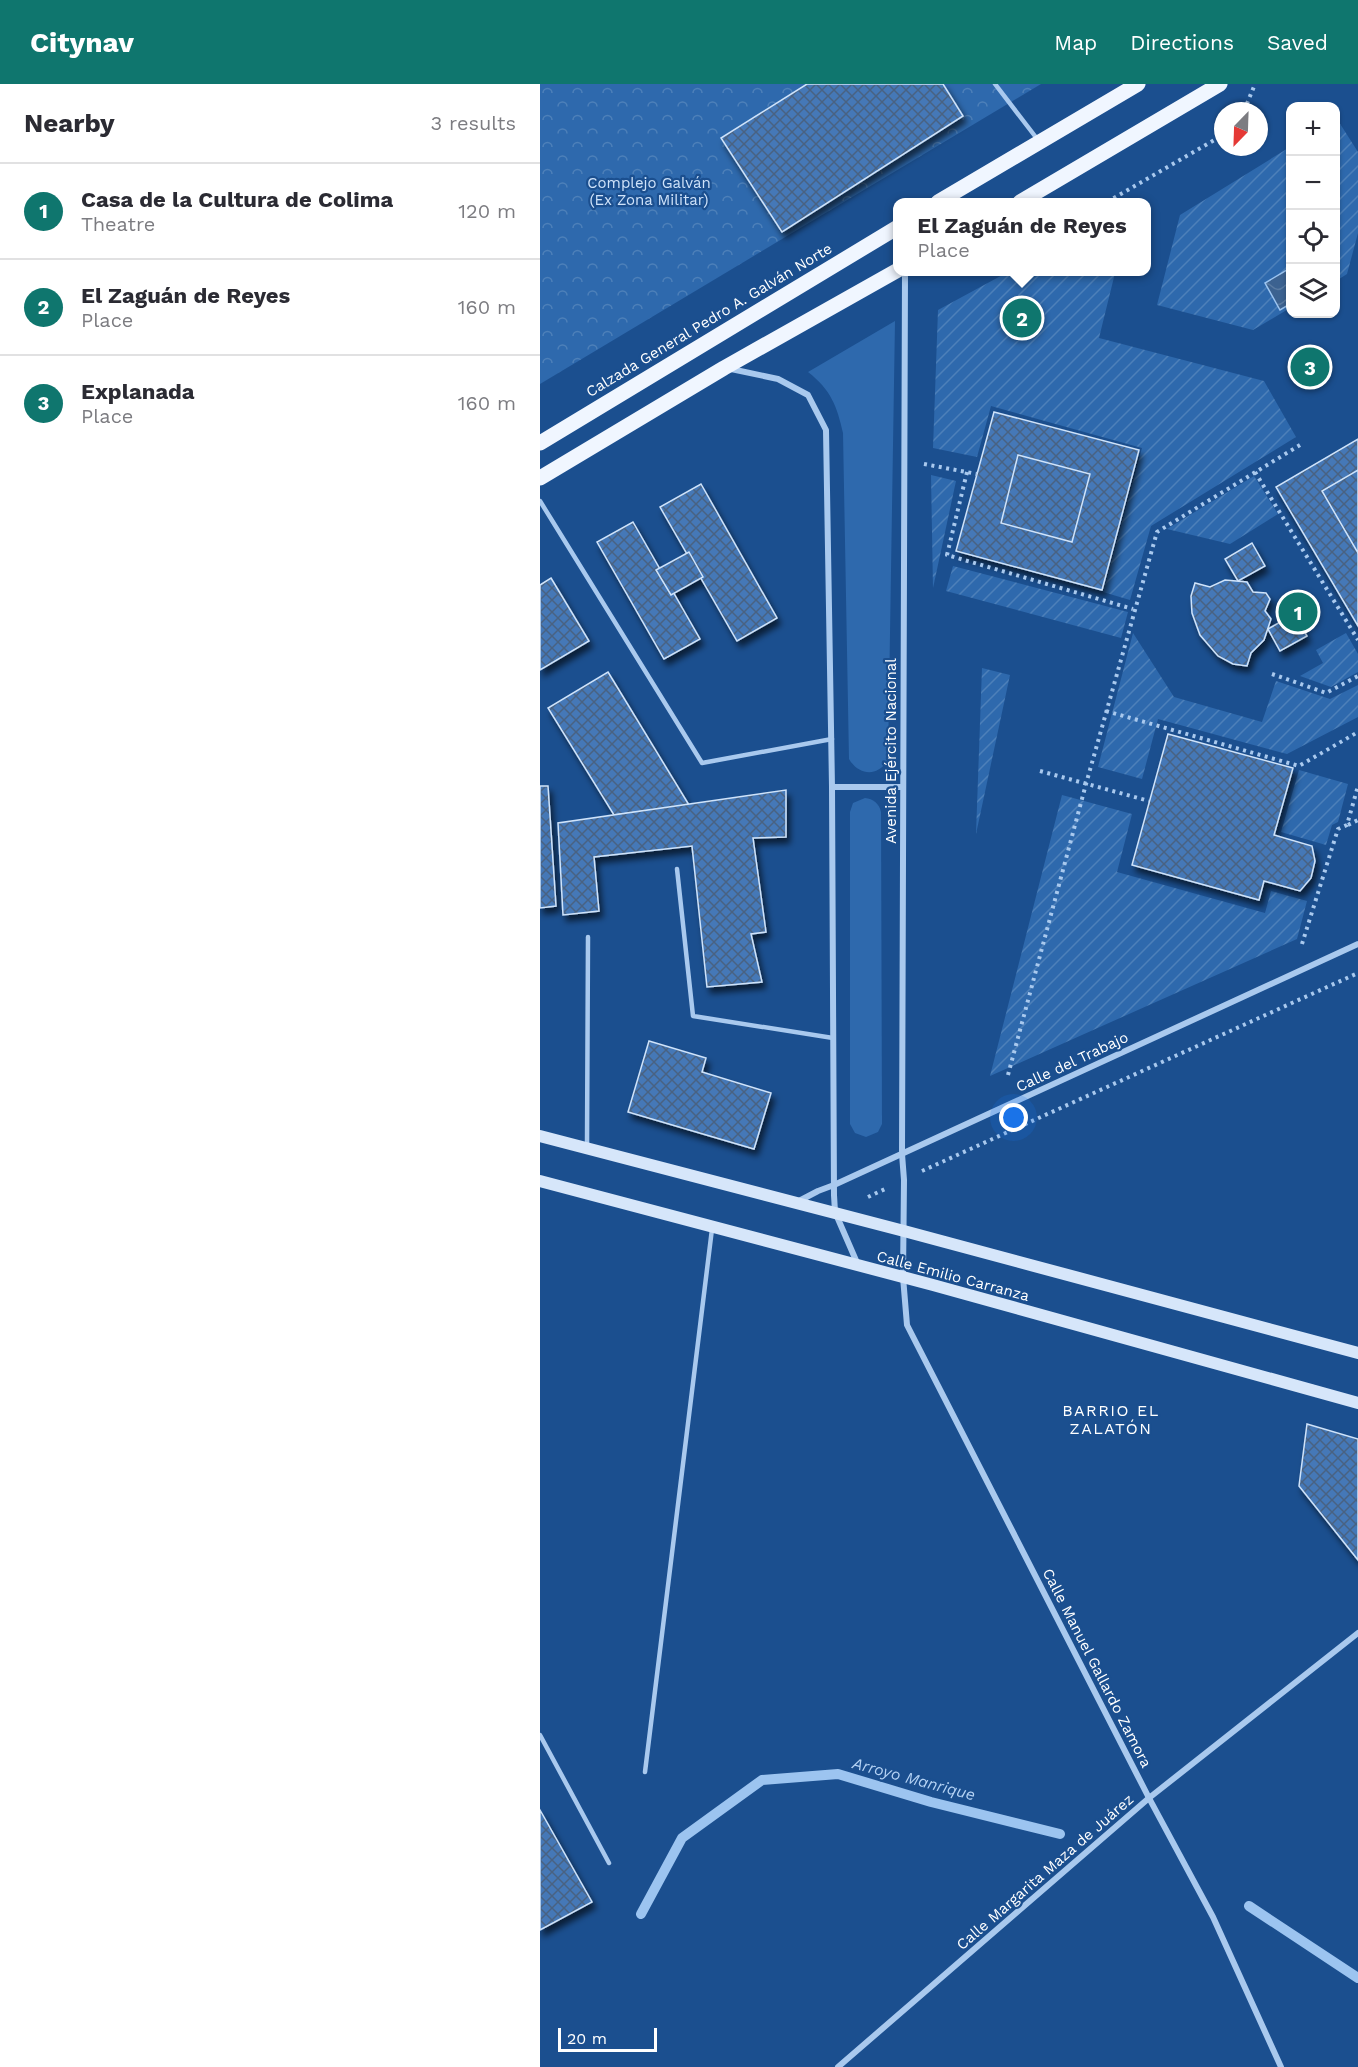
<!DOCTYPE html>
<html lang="en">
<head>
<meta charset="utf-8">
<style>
	:root { --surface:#fff; --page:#f2f2f3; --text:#2b2b33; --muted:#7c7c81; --line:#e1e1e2; --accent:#0f766e }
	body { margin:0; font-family:"Work Sans",sans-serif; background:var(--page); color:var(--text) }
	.controls { position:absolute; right:18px; top:18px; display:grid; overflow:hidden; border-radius:12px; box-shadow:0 2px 4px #0004 }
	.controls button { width:54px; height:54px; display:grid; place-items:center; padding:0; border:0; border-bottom:2px solid var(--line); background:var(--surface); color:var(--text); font:30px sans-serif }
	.compass { position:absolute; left:674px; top:18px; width:54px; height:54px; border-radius:50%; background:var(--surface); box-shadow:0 2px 4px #0004; rotate:203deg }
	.scale { position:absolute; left:18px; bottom:15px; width:99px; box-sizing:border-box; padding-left:6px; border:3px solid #fff; border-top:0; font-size:16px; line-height:21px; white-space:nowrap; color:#fff; -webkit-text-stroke:4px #1b4f8f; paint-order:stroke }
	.you { position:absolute; left:474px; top:1034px; width:21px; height:21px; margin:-15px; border:4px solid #fff; border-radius:50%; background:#1a73e8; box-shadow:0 0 0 9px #1a73e833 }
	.badge { display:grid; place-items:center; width:39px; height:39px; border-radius:50%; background:var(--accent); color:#fff; font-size:20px; font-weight:700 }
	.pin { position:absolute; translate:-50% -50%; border:3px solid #fff; box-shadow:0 2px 6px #0006 }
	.popup { position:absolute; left:353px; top:114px; width:258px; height:78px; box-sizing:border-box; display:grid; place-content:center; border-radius:12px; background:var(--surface); filter:drop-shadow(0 2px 4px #0005); font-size:20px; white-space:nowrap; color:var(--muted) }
	.popup b { font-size:22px; color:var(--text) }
	.popup::after { content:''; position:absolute; left:50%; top:100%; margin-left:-12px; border:12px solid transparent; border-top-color:var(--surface) }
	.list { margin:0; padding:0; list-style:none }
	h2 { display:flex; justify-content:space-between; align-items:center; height:78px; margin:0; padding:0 24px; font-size:26px }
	h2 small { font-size:20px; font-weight:400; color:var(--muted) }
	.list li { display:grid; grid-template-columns:39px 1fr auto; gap:18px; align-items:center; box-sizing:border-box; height:96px; padding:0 24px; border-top:2px solid var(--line) }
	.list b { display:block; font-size:22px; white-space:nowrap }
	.list p { margin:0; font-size:20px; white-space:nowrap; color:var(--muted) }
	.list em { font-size:20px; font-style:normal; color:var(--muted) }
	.icon { flex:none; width:33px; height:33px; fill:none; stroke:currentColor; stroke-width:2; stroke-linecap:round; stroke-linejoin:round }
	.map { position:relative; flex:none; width:818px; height:1983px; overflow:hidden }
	header { display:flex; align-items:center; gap:36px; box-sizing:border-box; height:84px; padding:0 30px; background:var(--accent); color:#fff }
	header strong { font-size:28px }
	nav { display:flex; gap:33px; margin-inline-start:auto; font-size:21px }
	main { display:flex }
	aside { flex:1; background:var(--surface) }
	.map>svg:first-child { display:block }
	.grass { fill:#2e69ad }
	.park { fill:url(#park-crowns) }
	.garden { fill:url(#garden-furrows) }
	.water { fill:url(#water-waves); stroke:#9cc4f0; stroke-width:1.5 }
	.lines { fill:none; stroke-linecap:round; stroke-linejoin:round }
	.stream { stroke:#9cc4f0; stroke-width:10 }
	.building { fill:url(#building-cross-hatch); stroke:#cfe3fa; stroke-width:1.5; fill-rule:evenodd; filter:url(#shadow) }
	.path { stroke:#a9c9ee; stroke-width:4; stroke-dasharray:3 4.5; stroke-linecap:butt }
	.service { stroke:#a9c9ee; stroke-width:4.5 }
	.minor { stroke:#a9c9ee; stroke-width:6 }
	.secondary { stroke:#d6e6fa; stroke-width:12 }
	.primary { stroke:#f0f6ff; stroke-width:15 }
	.labels { text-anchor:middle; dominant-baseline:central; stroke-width:4.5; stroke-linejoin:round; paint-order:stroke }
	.park-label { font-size:15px; fill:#cfe3fa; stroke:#1b4f8f }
	.street-label { font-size:15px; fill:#fff; stroke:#1b4f8f }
	.neighbourhood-label { font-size:16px; letter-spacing:1.5px; fill:#fff; stroke:#1b4f8f }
	.water-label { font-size:16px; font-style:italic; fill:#b5d3f5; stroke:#1b4f8f }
</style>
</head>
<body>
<header>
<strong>Citynav</strong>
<nav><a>Map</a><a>Directions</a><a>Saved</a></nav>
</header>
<main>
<aside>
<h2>Nearby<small>3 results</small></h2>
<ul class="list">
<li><span class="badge">1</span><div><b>Casa de la Cultura de Colima</b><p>Theatre</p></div><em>120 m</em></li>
<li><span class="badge">2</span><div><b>El Zaguán de Reyes</b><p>Place</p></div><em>160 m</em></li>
<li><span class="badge">3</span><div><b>Explanada</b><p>Place</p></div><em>160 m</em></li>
</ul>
</aside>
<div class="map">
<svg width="818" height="1983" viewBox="0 0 818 1983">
	<defs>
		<pattern id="park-crowns" width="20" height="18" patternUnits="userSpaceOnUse" patternTransform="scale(1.5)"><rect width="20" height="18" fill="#2e69ad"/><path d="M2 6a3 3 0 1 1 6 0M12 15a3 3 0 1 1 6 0" fill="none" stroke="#4d80b9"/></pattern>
		<pattern id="garden-furrows" width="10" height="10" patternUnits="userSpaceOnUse" patternTransform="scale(1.5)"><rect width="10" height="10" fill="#2e69ad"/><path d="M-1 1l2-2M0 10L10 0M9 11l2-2" fill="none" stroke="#4d80b9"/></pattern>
		<pattern id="water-waves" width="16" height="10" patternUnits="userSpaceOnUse" patternTransform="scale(1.5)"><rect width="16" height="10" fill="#3c6290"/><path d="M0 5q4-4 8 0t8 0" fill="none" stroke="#597aa1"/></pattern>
		<pattern id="building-cross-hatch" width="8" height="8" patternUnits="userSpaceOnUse" patternTransform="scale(1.5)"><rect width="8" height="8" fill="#4478b7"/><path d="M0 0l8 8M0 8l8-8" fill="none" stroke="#486282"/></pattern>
		<filter id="shadow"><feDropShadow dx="3.5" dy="6" stdDeviation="3" flood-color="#0009"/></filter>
	</defs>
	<rect width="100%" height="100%" fill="#1b4f8f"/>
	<!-- grass -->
	<g class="grass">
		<path d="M355 237 348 675C339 693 319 692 309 675L303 349C297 322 291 306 268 288Z"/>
		<path d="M325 714C333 715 339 719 341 728L342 1040 338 1048 326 1053 315 1049 310 1040V728L313 719Z"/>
	</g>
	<!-- park -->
	<path class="park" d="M0 0H501L0 300Z"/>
	<!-- garden -->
	<g class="garden">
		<path d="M797 35 818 68V149L807 190 796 197Z"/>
		<path d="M750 63V184L725 199 740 226 750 220V224L713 246 617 221 640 131Z"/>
		<path d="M468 188H568L575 189 559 254 724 297 756 353 611 442 590 516 563 508 602 364 451 322 437 373 393 364 398 226Z"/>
		<path d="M391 391 416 397 393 504Z"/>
		<path d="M714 392 738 430 690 460 627 445Z"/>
		<path d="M413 482 588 528 581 554 406 507Z"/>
		<path d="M593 549 634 613 722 638 736 597 790 615 818 601V633L747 670 618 635 602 695 558 683Z"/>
		<path d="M806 549 818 570V588L791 603 760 592 783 579 776 566Z"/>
		<path d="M442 584 470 591 436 750Z"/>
		<path d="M759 686 808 700 798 738 792 741 786 761 741 748Z"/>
		<path d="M522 711 592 730 577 788 725 829 731 807 767 817 757 855 450 992Z"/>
	</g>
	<!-- water -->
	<path class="water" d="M750 184V220L740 226 725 199Z"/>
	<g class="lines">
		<!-- stream -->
		<g class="stream">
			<path d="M709 1822 818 1894"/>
			<path d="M101 1830 142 1754 222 1696 298 1690 391 1718 520 1750"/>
		</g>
	</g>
	<!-- building -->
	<g class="building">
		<path d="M267 0H403L423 32 242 148 181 54Z"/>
		<path d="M454 328 599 366 562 506 416 467ZM484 380 539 395 525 448 470 433Z"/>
		<path d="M818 355V401L798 413 818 446V542L736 403Z"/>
		<path d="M478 371 550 390 532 458 461 439Z"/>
		<path d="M818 386V469L782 407Z"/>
		<path d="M161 400 237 534 197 557 120 423Z"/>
		<path d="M93 438 160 555 124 575 57 458Z"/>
		<path d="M712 459 725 482 698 497 685 475Z"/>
		<path d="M149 468 163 493 131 511 116 486Z"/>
		<path d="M11 494 49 557 0 586V501Z"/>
		<path d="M685 496 707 498 713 508 726 509 730 515 725 527 731 535 724 556 711 569 707 582 693 580 678 572 660 551 652 529 651 512 655 499 670 503Z"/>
		<path d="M754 530 767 552 740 567 728 545Z"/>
		<path d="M68 588 149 721 74 731 8 624Z"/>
		<path d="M628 650 753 684 734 751 772 762 775 777 771 794 760 807 724 797 719 816 592 781Z"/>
		<path d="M0 702H8L16 822 0 824Z"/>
		<path d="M246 706V753L213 754 226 848 211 850 222 898 167 903 152 762 54 773 59 827 23 831 18 739Z"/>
		<path d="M109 957 166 974 162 988 231 1009 214 1065 88 1028Z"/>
		<path d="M767 1340 818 1355V1476L759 1402Z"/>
		<path d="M0 1726 52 1818 0 1846Z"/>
	</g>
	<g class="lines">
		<!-- path -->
		<g class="path">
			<path d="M704 27 715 0"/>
			<path d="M567 118 683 51"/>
			<path d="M384 380 437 390"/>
			<path d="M427 388 407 471 593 525"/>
			<path d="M715 388 818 556"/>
			<path d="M732 590 786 609 818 592"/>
			<path d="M566 627 759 682 818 648"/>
			<path d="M500 687 609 717"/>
			<path d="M808 741 818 736"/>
			<path d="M762 860 798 745 807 741 818 702"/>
			<path d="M468 991 546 700 617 448 760 361"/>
			<path d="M382 1087 818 889"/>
			<path d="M328 1113 345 1105"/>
		</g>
		<!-- service -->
		<g class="service">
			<path d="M455 0 498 56"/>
			<path d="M0 417 162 679 292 655"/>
			<path d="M137 785 153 932 293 954"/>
			<path d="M47 1062 48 853"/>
			<path d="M0 1651 69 1779"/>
			<path d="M105 1688 172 1145"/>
		</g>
		<!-- minor -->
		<g class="minor">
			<path d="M365 188 362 1070 364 1096 363 1193 367 1241 609 1714 673 1833 741 1983"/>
			<path d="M191 285 238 295 268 311 286 346 292 703 294 1111 295 1128 318 1181"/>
			<path d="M292 703H362"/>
			<path d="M257 1118 278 1107 294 1101 818 860"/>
			<path d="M298 1983 609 1714 818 1549"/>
		</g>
		<!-- secondary -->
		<g class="secondary">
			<path d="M0 1052 364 1147 818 1269"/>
			<path d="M0 1097 393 1201 818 1319"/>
		</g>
		<!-- primary -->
		<g class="primary">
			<path d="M398 118 598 0"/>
			<path d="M480 118 680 0"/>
			<path d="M0 359 358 143"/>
			<path d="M0 394 184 284 358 186"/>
		</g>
	</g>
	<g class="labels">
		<!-- park labels -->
		<g class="park-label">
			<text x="109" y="99">Complejo Galván<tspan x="109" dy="17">(Ex Zona Militar)</tspan></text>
		</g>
		<!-- street labels -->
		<g class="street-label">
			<text transform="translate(169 236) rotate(-31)">Calzada General Pedro A. Galván Norte</text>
			<text transform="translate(351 667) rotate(-90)">Avenida Ejército Nacional</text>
			<text transform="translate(532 978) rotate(-25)">Calle del Trabajo</text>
			<text transform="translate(413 1192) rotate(15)">Calle Emilio Carranza</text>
			<text transform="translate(557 1584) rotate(63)">Calle Manuel Gallardo Zamora</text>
			<text transform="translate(505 1788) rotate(-41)">Calle Margarita Maza de Juárez</text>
		</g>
		<!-- neighbourhood labels -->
		<g class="neighbourhood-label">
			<text x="571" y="1326">BARRIO EL<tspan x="571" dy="18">ZALATÓN</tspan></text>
		</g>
		<!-- water labels -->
		<g class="water-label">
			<text transform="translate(374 1695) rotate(15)">Arroyo Manrique</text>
		</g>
	</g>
</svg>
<div class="controls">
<button>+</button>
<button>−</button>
<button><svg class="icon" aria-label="locate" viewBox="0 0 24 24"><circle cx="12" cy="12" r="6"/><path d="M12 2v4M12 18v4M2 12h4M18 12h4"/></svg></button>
<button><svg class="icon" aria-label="layers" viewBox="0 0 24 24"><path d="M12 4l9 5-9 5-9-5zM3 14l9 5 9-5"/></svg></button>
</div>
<svg class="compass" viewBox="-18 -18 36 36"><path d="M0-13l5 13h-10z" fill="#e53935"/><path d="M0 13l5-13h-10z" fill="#7c7c81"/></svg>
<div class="scale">20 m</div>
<div class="you"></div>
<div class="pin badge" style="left:758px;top:528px">1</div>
<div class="pin badge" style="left:482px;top:234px">2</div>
<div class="popup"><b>El Zaguán de Reyes</b>Place</div>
<div class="pin badge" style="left:770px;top:283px">3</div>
</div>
</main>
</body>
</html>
